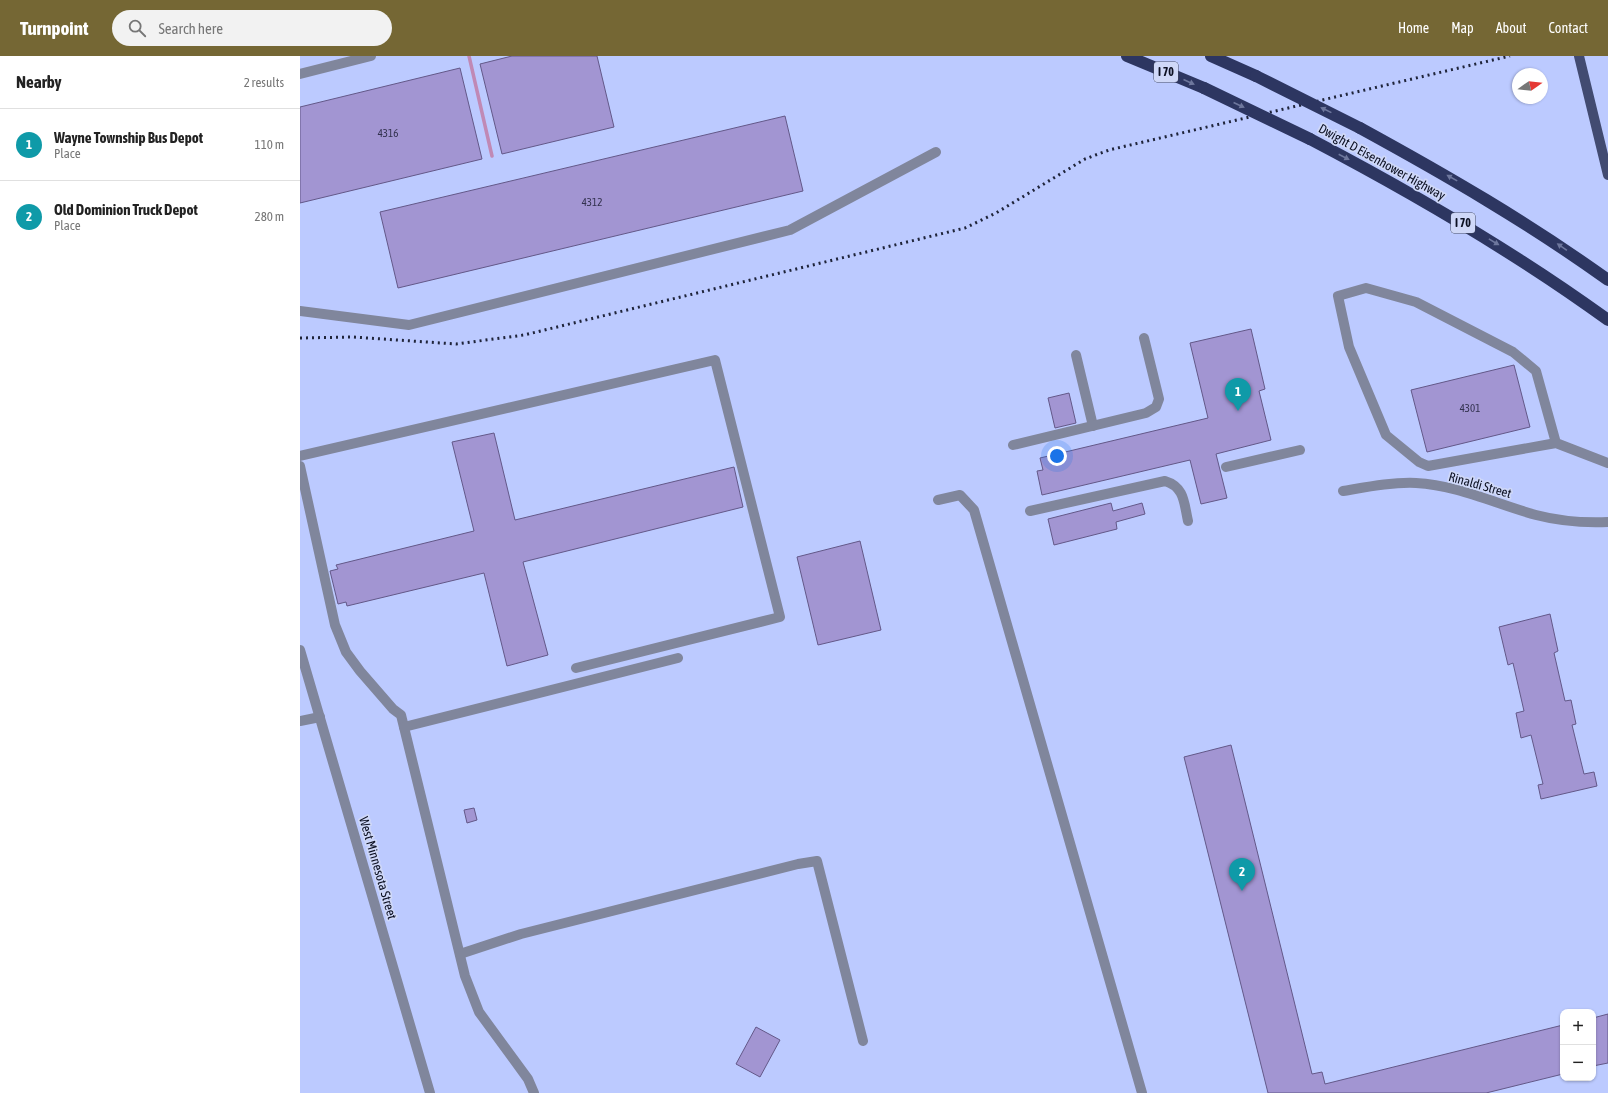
<!DOCTYPE html>
<html lang="en">
<head>
<meta charset="utf-8">
<style>
	:root { --surface:#fff; --page:#f2f2f2; --text:#222; --muted:#767676; --line:#e0e0e0; --accent:#756734 }
	body { margin:0; font-family:"Asap Condensed",sans-serif; background:var(--page); color:var(--text) }
	.controls { position:absolute; right:12px; bottom:12px; display:grid; overflow:hidden; border-radius:8px; box-shadow:0 1px 3px #0004 }
	.controls button { width:36px; height:36px; display:grid; place-items:center; padding:0; border:0; border-bottom:1px solid var(--line); background:var(--surface); color:var(--text); font:20px sans-serif }
	.compass { position:absolute; left:1212px; top:12px; width:36px; height:36px; border-radius:50%; background:var(--surface); box-shadow:0 1px 3px #0004; rotate:76deg }
	.you { position:absolute; left:757px; top:400px; width:14px; height:14px; margin:-10px; border:3px solid #fff; border-radius:50%; background:#1a73e8; box-shadow:0 0 0 6px #1a73e833 }
	.badge { display:grid; place-items:center; width:26px; height:26px; border-radius:50%; background:var(--accent); color:#fff; font-size:13px; font-weight:700 }
	.pin { position:absolute; translate:-50% -33px; filter:drop-shadow(0 1px 2px #0008) }
	.pin::after { content:''; position:absolute; top:21px; width:14px; height:12px; background:inherit; clip-path:polygon(0 0,100% 0,50% 100%) }
	.list { margin:0; padding:0; list-style:none }
	h2 { display:flex; justify-content:space-between; align-items:center; height:52px; margin:0; padding:0 16px; font-size:17px }
	h2 small { font-size:13px; font-weight:400; color:var(--muted) }
	.list li { display:grid; grid-template-columns:26px 1fr auto; gap:12px; align-items:center; box-sizing:border-box; height:72px; padding:0 16px; border-top:1px solid var(--line) }
	.list b { display:block; font-size:15px; white-space:nowrap }
	.list p { margin:0; font-size:13px; white-space:nowrap; color:var(--muted) }
	.list em { font-size:13px; font-style:normal; color:var(--muted) }
	.icon { flex:none; width:22px; height:22px; fill:none; stroke:currentColor; stroke-width:2; stroke-linecap:round; stroke-linejoin:round }
	.map { position:relative; flex:none; width:1308px; height:1037px; overflow:hidden }
	header { display:flex; align-items:center; gap:24px; box-sizing:border-box; height:56px; padding:0 20px; background:var(--accent); color:#fff }
	header strong { font-size:19px }
	nav { display:flex; gap:22px; margin-inline-start:auto; font-size:14px }
	.search { width:280px; height:36px; background:var(--page); display:flex; align-items:center; gap:10px; box-sizing:border-box; padding:0 14px; border-radius:22px; color:var(--muted); font-size:15px }
	main { display:flex }
	aside { flex:1; background:var(--surface) }
	.map>svg:first-child { display:block }
	.lines { fill:none; stroke-linecap:round; stroke-linejoin:round }
	.stream { stroke:#c089b5; stroke-width:3.5 }
	.building { fill:#a295d2; stroke:#635888 }
	.minor { stroke:#80869c; stroke-width:10 }
	.major { stroke:#424b71; stroke-width:10 }
	.highway { stroke:#2d3661; stroke-width:12 }
	.rail { stroke:#1f243a; stroke-width:3; stroke-dasharray:2 4; stroke-linecap:butt }
	.highway-bridge { stroke:#2d3661; stroke-width:12 }
	.oneway { fill:#6e779d }
	.labels { text-anchor:middle; dominant-baseline:central; stroke-width:3.5; stroke-linejoin:round; paint-order:stroke }
	.number-label { font-size:11px; fill:#32314e }
	.shield { fill:#cfd8f8; stroke:#464c62; stroke-width:1 }
	.shield-label { font-size:12px; font-weight:bold; fill:#0c1022 }
	.street-label { font-size:13px; fill:#0c1022; stroke:#cfd8f8 }
</style>
</head>
<body>
<header>
<strong>Turnpoint</strong>
<div class="search"><svg class="icon" aria-label="search" viewBox="0 0 24 24"><circle cx="10" cy="10" r="6"/><path d="M15 15l6 6"/></svg>Search here</div>
<nav><a>Home</a><a>Map</a><a>About</a><a>Contact</a></nav>
</header>
<main>
<aside>
<h2>Nearby<small>2 results</small></h2>
<ul class="list">
<li><span class="badge" style="background:#0f9aa8">1</span><div><b>Wayne Township Bus Depot</b><p>Place</p></div><em>110 m</em></li>
<li><span class="badge" style="background:#0f9aa8">2</span><div><b>Old Dominion Truck Depot</b><p>Place</p></div><em>280 m</em></li>
</ul>
</aside>
<div class="map">
<svg width="1308" height="1037" viewBox="0 0 1308 1037">
	<rect width="100%" height="100%" fill="#bccaff"/>
	<g class="lines">
		<!-- stream -->
		<path class="stream" d="M169 0 192 100"/>
	</g>
	<!-- building -->
	<g class="building">
		<path d="M212 0H297L314 71 202 98 180 8Z"/>
		<path d="M160 12 182 103 0 147V51Z"/>
		<path d="M485 60 503 135 98 232 80 156Z"/>
		<path d="M951 273 965 333 959 335 971 384 916 398 927 442 901 448 890 404 742 439 737 415 743 414 740 402 908 362 890 287Z"/>
		<path d="M1214 309 1230 371 1127 396 1111 334Z"/>
		<path d="M769 337 776 367 755 372 748 342Z"/>
		<path d="M194 377 215 464 434 411 443 451 223 506 248 599 207 610 184 517 47 550 46 546 38 548 30 515 38 513 36 509 174 475 152 386Z"/>
		<path d="M811 447 813 455 842 447 845 458 816 466 817 473 754 489 748 463Z"/>
		<path d="M560 485 581 574 518 589 497 501Z"/>
		<path d="M1250 558 1258 595 1254 597 1265 645 1271 644 1276 668 1272 669 1284 718 1294 716 1297 730 1241 743 1238 729 1243 728 1231 679 1221 682 1216 657 1224 655 1213 607 1208 609 1199 571Z"/>
		<path d="M931 689 1012 1018 1022 1016 1025 1028 1263 969V1018L1186 1037H968L884 701Z"/>
		<path d="M174 752 177 764 167 767 164 754Z"/>
		<path d="M1308 958V1007L1293 1010V962Z"/>
		<path d="M456 971 480 984 460 1021 436 1008Z"/>
	</g>
	<g class="lines">
		<!-- minor -->
		<g class="minor">
			<path d="M0 18 71 0"/>
			<path d="M0 255 109 269 490 174 636 96"/>
			<path d="M776 299 793 370"/>
			<path d="M1256 387 1236 315 1213 296 1116 246 1066 232 1038 240 1049 291 1086 379 1119 406 1128 410 1256 387 1308 407"/>
			<path d="M713 389 846 357 856 351 859 343 844 282"/>
			<path d="M0 400 415 304 480 561 276 612"/>
			<path d="M0 410 35 569 46 596 60 615 93 653 101 659 165 920 179 956 228 1023 234 1037"/>
			<path d="M926 411 1000 394"/>
			<path d="M1043 435C1067 431 1092 426 1116 427 1157 429 1196 448 1236 459 1259 465 1284 467 1308 466"/>
			<path d="M638 444 660 439 674 454 842 1037"/>
			<path d="M730 455 865 425C885 431 884 448 888 465"/>
			<path d="M0 594 130 1037"/>
			<path d="M0 665 20 661"/>
			<path d="M104 671 378 602"/>
			<path d="M160 898 221 878 498 808 517 805 563 985"/>
		</g>
		<!-- major -->
		<path class="major" d="M1279 0 1308 119"/>
		<!-- highway -->
		<g class="highway">
			<path d="M827 0 904 32"/>
			<path d="M911 0 956 20"/>
			<path d="M1060 72C1146 119 1229 167 1308 224"/>
			<path d="M1010 83C1113 137 1213 195 1308 264"/>
		</g>
		<!-- rail -->
		<path class="rail" d="M0 282 53 281 156 288 224 279 665 172 696 157 785 103 809 94 1210 0"/>
		<!-- highway-bridge -->
		<g class="highway-bridge">
			<path d="M956 20 1060 72"/>
			<path d="M904 32 1010 83"/>
		</g>
	</g>
	<!-- one-way arrows -->
	<defs><path id="oneway-solid" d="M-6-.8H1V-3.2L6.5 0L1 3.2V.8H-6Z"/></defs>
	<g class="oneway">
		<use href="#oneway-solid" transform="translate(889 26) rotate(24)"/>
		<use href="#oneway-solid" transform="translate(939 49) rotate(25)"/>
		<use href="#oneway-solid" transform="translate(1026 54) rotate(-154)"/>
		<use href="#oneway-solid" transform="translate(1044 101) rotate(27)"/>
		<use href="#oneway-solid" transform="translate(1152 122) rotate(-151)"/>
		<use href="#oneway-solid" transform="translate(1194 186) rotate(31)"/>
		<use href="#oneway-solid" transform="translate(1262 191) rotate(-145)"/>
	</g>
	<g class="labels">
		<!-- number labels -->
		<g class="number-label">
			<text x="88" y="77">4316</text>
			<text x="292" y="146">4312</text>
			<text x="1170" y="352">4301</text>
		</g>
		<!-- shield labels -->
		<g class="shield">
			<rect x="854" y="6" width="24" height="20" rx="3"/>
			<rect x="1151" y="157" width="24" height="20" rx="3"/>
		</g>
		<g class="shield-label">
			<text x="866" y="16">I 70</text>
			<text x="1163" y="167">I 70</text>
		</g>
		<!-- street labels -->
		<g class="street-label">
			<text transform="translate(1082 106) rotate(29)">Dwight D Eisenhower Highway</text>
			<text transform="translate(1180 429) rotate(16)">Rinaldi Street</text>
			<text transform="translate(78 812) rotate(74)">West Minnesota Street</text>
		</g>
	</g>
</svg>
<div class="controls">
<button>+</button>
<button>−</button>
</div>
<svg class="compass" viewBox="-18 -18 36 36"><path d="M0-13l5 13h-10z" fill="#e53935"/><path d="M0 13l5-13h-10z" fill="#767676"/></svg>
<div class="you"></div>
<div class="pin badge" style="left:938px;top:355px;background:#0f9aa8">1</div>
<div class="pin badge" style="left:942px;top:835px;background:#0f9aa8">2</div>
</div>
</main>
</body>
</html>
